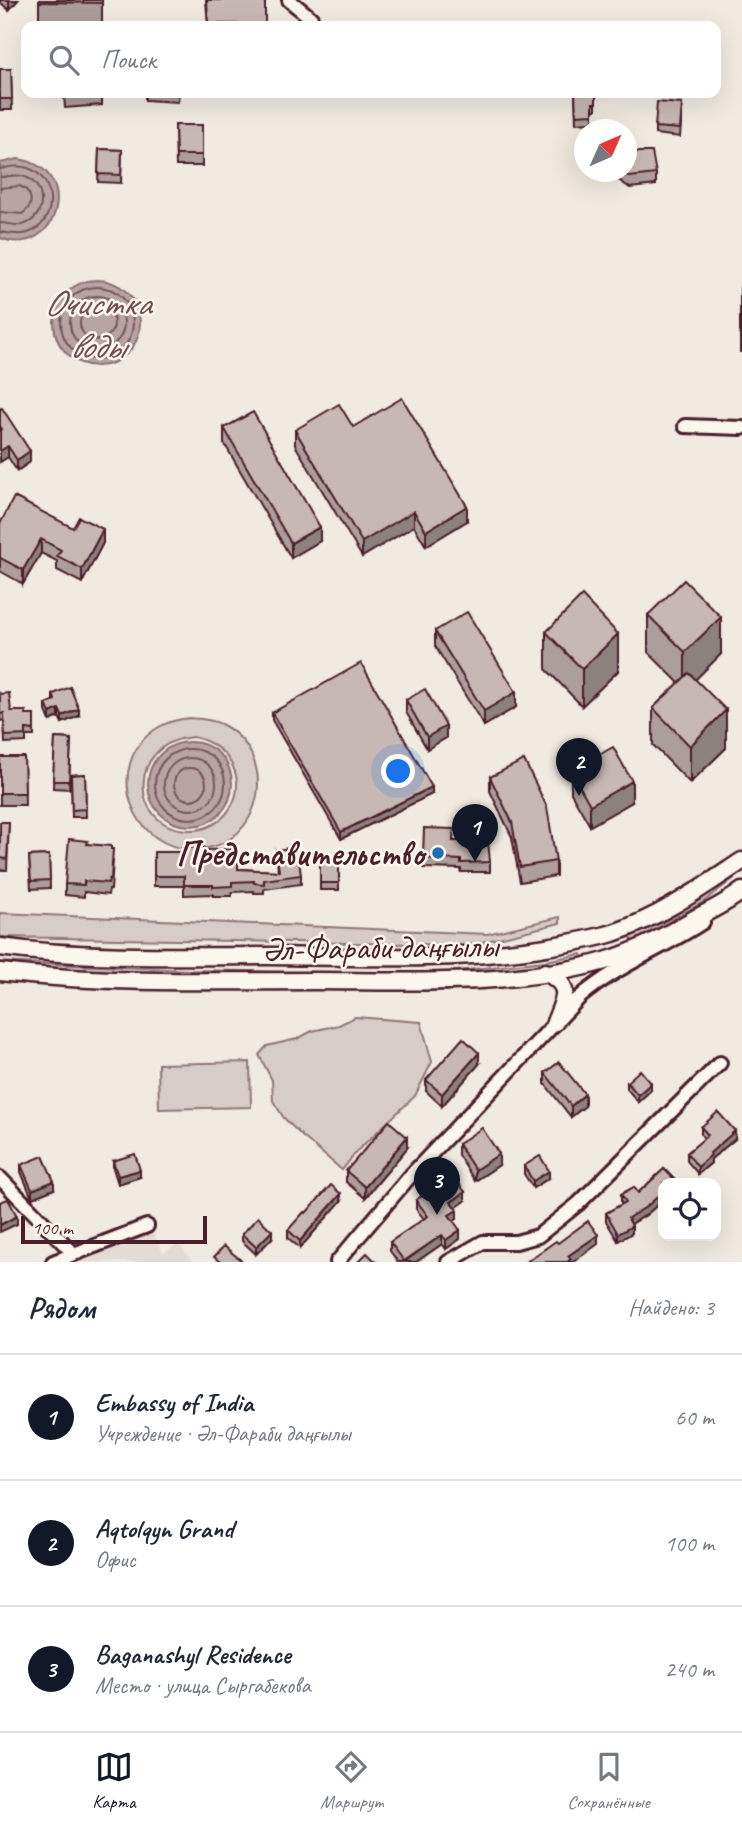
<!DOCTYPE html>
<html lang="ru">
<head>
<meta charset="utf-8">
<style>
	:root { --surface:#fff; --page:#f2f2f3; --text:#1f2937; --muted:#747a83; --line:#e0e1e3; --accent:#111827 }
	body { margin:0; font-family:Caveat,sans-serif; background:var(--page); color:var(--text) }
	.controls { position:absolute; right:21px; bottom:21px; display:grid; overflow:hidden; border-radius:14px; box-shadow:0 7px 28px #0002 }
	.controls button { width:63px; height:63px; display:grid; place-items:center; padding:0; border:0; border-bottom:2px solid var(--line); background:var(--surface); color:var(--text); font:35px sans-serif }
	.compass { position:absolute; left:574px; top:119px; width:63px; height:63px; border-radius:50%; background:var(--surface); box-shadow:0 7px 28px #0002; rotate:45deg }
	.scale { position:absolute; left:21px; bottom:18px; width:186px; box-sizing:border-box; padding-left:7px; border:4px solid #4a1f2b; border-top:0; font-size:19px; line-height:24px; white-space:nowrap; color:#4a1f2b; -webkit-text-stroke:5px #fbf7ec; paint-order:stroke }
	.you { position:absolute; left:399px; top:772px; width:24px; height:24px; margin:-18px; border:5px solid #fff; border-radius:50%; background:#1a73e8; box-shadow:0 0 0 10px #1a73e833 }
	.badge { display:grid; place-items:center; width:46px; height:46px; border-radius:50%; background:var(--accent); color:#fff; font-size:23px; font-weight:700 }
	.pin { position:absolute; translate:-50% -58px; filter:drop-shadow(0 2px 4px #0008) }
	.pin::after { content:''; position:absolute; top:37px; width:24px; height:21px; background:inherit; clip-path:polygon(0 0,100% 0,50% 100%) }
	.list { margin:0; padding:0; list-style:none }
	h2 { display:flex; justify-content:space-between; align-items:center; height:91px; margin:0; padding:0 28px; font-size:30px }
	h2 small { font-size:23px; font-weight:400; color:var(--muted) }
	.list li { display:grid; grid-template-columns:46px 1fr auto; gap:21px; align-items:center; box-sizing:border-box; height:126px; padding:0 28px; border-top:2px solid var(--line) }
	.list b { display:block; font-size:26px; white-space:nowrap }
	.list p { margin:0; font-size:23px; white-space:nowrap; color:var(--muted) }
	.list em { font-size:23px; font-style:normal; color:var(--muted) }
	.icon { flex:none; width:38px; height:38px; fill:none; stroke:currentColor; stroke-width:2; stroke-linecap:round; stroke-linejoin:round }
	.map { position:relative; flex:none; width:742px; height:1262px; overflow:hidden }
	.search { position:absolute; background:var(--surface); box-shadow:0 7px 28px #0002; left:21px; right:21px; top:21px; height:77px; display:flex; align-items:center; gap:18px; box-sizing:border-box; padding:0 24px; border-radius:14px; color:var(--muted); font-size:26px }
	.sheet { height:469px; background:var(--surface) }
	nav { display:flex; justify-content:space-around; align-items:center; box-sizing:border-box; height:98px; border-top:2px solid var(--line); background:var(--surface); font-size:19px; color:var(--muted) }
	nav a { display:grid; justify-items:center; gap:4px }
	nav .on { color:var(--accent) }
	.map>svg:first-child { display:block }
	.built { fill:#e4dbd2 }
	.green { fill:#d8ccc6; stroke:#917678; stroke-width:2; fill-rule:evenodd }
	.water { fill:#b8a4a2; stroke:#8c6f72; stroke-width:2 }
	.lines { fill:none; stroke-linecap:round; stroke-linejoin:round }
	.shore { stroke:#76545b; stroke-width:2 }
	.minor-casing { stroke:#4a1f2b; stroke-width:18 }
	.major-casing { stroke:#4a1f2b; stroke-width:21 }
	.minor { stroke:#fbf7ec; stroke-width:12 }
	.major { stroke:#fbf7ec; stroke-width:16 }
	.wall { fill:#ac9e9a; stroke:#4a1f2b; stroke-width:2 }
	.shaded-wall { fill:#8c817d; stroke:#4a1f2b; stroke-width:2 }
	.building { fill:#c8b8b3; stroke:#4a1f2b; stroke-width:2 }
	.poi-dot { fill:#1f6fb2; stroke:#fbf7ec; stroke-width:2.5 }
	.labels { text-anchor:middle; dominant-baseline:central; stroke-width:5; stroke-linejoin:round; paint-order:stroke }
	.poi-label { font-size:35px; font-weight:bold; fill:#4a1f2b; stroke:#fbf7ec; text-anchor:end }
	.street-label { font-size:35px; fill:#4a1f2b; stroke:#fbf7ec }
	.water-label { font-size:37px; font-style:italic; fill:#704e55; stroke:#fbf7ec }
</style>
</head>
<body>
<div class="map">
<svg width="742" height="1262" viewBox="0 0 742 1262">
	<rect width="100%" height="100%" fill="#f0eae0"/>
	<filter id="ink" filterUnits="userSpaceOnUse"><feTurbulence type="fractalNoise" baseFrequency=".0143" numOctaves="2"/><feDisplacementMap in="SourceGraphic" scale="14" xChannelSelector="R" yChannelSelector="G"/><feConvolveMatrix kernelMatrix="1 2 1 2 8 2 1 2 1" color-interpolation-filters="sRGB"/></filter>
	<g filter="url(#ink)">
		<!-- built -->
		<path class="built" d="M153 1233 163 1253 178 1244 193 1262H79Z"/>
		<!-- green -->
		<g class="green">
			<path d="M190 718C201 719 211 719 221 724 280 753 265 845 199 849 130 854 100 762 159 727 169 721 180 719 190 718ZM193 737C229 744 252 783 226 814 216 825 202 831 187 830 129 827 127 742 193 737Z"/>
			<path d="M742 867V872L703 902 632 942 631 937 702 897Z"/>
			<path d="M0 913 487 934 560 917V923L470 945 1 937H0Z"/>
			<path d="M582 954 583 958 545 965 448 977 190 976 0 968V962L191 970 302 972H448L545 961Z"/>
			<path d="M355 1017 421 1022 432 1062 415 1096 358 1150 342 1170 302 1136 284 1118 273 1101 272 1080 259 1055 267 1046 297 1039 312 1031 339 1025Z"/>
			<path d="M250 1062 251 1107 159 1109 158 1064Z"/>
		</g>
		<!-- water -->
		<g class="water">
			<path d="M18 159C84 169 58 260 0 238V163Z"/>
			<circle cx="97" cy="323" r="43"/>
			<circle cx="190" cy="784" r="42"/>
		</g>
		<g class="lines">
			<!-- shore -->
			<g class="shore">
				<path d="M0 169C9 167 18 165 28 168 57 178 58 223 28 233 18 236 9 233 0 232"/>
				<path d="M0 177C7 177 15 174 22 176 47 182 48 219 22 225 14 226 8 223 0 223"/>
				<path d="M0 188 20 186C34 193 34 206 22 214L0 212"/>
				<circle cx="97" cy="323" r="36"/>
				<circle cx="97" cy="323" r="27"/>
				<circle cx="97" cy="323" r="17"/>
				<circle cx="190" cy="784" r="35"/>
				<circle cx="190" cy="784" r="26"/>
				<circle cx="190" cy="784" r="16"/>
			</g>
			<defs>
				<g id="minor">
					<path d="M289 0 311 18"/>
					<path d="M685 426 742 428"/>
					<path d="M0 1178 74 1254"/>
					<path d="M53 1262 147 1226"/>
					<path d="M337 1262 412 1174 579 998C616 966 662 949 703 922"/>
					<path d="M448 1262 483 1242H516L538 1236 578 1204 720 1063"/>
				</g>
				<g id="major">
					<path d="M0 947C87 959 182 956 270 956 360 957 450 961 540 948 564 944 589 940 613 933 659 918 701 888 742 861"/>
					<path d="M0 972C104 984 210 981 314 981 407 981 515 987 605 961 637 952 667 935 696 918 712 910 728 902 742 891"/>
					<path d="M545 972C573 986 565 997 555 1022"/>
				</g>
			</defs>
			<!-- minor casing -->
			<use href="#minor" class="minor-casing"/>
			<!-- major casing -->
			<use href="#major" class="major-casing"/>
			<!-- minor -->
			<use href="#minor" class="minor"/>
			<!-- major -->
			<use href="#major" class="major"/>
		</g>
		<!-- wall -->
		<g class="wall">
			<path d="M0 0H18L9 10 0 2Z"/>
			<rect x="39" y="0" width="63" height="26"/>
			<path d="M206 0H264L265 2V26H208Z"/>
			<path d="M0 69H11L12 110H0Z"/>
			<path d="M64 93H102V105L65 108Z"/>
			<path d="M145 93H179L178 102 145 100Z"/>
			<path d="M575 93H596V110H593V122L576 123Z"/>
			<path d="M682 112 680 137 655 134V127Z"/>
			<path d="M175 125H202V166H176Z"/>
			<path d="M99 149 122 150 121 183 98 182Z"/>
			<path d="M632 152 656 174V185L630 188 610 174 609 172H626Z"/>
			<rect x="740" y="287" width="2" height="65"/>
			<path d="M0 409 30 462 17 471 8 457 0 462Z"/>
			<path d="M353 427 467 521 426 546 414 526 362 557 295 445V430Z"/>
			<path d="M224 428 320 541 291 558 224 443Z"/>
			<path d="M0 524 73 528 103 543 82 583 57 570V561L41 553 23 584 0 571Z"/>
			<path d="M648 615 721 654 695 679 726 748 690 783 653 745V708L679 683 648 652Z"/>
			<path d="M435 631 516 707 484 726 435 646Z"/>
			<path d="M546 632 618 671 582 706 546 669Z"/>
			<path d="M0 694 11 711 26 715H34V736H26V742L5 743 4 720 0 721Z"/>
			<path d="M53 694 79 716 62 723 59 717 50 721 46 711V704L53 701Z"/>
			<path d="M406 700 446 738 427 749 406 712Z"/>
			<path d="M272 713 432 794 341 839 272 720Z"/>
			<path d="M55 738 71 739 69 789 53 788Z"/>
			<path d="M0 757H24L25 805H0Z"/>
			<path d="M571 771 632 802 590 826 571 793Z"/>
			<path d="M85 774 86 817H72L71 775Z"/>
			<path d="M490 777 556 861V876L520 882 512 837 490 791Z"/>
			<path d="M0 822H9L7 870H0Z"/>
			<path d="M453 841 490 862V872H461V869L423 868V858Z"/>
			<path d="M87 844 113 860 111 890H109L108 895 84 892V897L65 895V884Z"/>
			<path d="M205 850 231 854 238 869 278 871 276 850 301 875V884L264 889V893H254V891L232 892V896H213V894L184 895V886H154V852H183Z"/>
			<path d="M49 855 50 888 31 889 29 856Z"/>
			<rect x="320" y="857" width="19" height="33"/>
			<path d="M479 1064 442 1106 426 1091V1080Z"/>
			<path d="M545 1073 585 1106 571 1117 545 1084Z"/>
			<path d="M627 1082 651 1090 638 1102 627 1089Z"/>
			<path d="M701 1127 735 1139 711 1159V1163L698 1174 687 1161V1153L704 1139 701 1134Z"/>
			<path d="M458 1144 499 1165 475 1181 458 1155Z"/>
			<path d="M407 1148 365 1198 346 1182V1171Z"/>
			<path d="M113 1161 140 1177 118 1184 113 1168Z"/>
			<path d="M21 1165 54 1189 32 1198 21 1172Z"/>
			<path d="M524 1166 549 1178 533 1188 524 1174Z"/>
			<path d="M664 1169 676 1181V1183H663V1200L646 1215 631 1224 632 1233 618 1241 606 1221V1213L622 1204 621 1202V1194L634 1187 638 1193Z"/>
			<path d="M416 1200 465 1201 455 1208 457 1219 453 1221 460 1239 446 1249 442 1244 416 1262H398L390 1251V1242L424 1219 416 1209Z"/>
			<path d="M341 1201 300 1248 288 1238V1230L306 1213Z"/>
			<path d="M242 1234 272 1238 256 1254 242 1241Z"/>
		</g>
		<!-- shaded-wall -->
		<g class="shaded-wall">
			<path d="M9 0H18L9 10Z"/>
			<path d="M8 446V457L0 462V451Z"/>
			<path d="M30 451V462L17 471V460Z"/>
			<path d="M467 506V521L426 546V531Z"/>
			<path d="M414 511V526L362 557V542Z"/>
			<path d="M320 527V541L291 558V543Z"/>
			<path d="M103 529V543L82 583V569Z"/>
			<path d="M41 539V553L23 584V570Z"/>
			<path d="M721 617V654L685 690V652Z"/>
			<path d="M618 634V671L582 706V669Z"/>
			<path d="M516 692V707L484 726V711Z"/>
			<path d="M59 709V717L50 721V713Z"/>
			<path d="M79 709V716L62 723V716Z"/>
			<path d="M726 710V748L690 783V746Z"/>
			<path d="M446 726V738L427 749V737Z"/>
			<path d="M632 781V802L590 826V805Z"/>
			<path d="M432 787V794L341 839V832Z"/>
			<path d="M479 1053V1064L442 1106V1094Z"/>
			<path d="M651 1083V1090L638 1102V1095Z"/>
			<path d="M585 1094V1106L571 1117V1106Z"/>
			<path d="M735 1131V1139L711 1159V1163L698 1174V1167L710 1153Z"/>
			<path d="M407 1137V1148L365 1198V1187Z"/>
			<path d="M499 1154V1165L475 1181V1170Z"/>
			<path d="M140 1170V1177L118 1184V1176Z"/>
			<path d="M549 1171V1178L533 1188V1181Z"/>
			<path d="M54 1181V1189L32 1198V1190Z"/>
			<path d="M465 1192V1201L451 1211V1202Z"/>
			<path d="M663 1192V1200L646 1215 628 1226V1218Z"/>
			<path d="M341 1194V1201L300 1248V1241Z"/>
			<path d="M457 1210V1219L449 1224V1215Z"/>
			<path d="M17 1216V1224L0 1232V1225Z"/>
			<path d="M632 1226V1233L618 1241V1234Z"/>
			<path d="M460 1230V1239L446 1249V1240Z"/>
			<path d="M272 1231V1238L256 1254V1247Z"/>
			<path d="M442 1235V1244L416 1262H404Z"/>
			<path d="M598 1235V1244L573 1262H567L568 1256Z"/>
		</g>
		<!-- building -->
		<g class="building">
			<path d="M39 0H102V3L39 2Z"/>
			<path d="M207 0H264L265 2V24H208Z"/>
			<path d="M0 69H11L12 99H0Z"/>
			<path d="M64 93H102V94L65 97Z"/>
			<path d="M575 93H596V103H593V114L576 115Z"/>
			<path d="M657 102 682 104 680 129 655 127Z"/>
			<path d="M175 125H202V155H176Z"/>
			<path d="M626 135 632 152H652L656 174 630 177 622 172H626Z"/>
			<path d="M99 149 122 150 121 175 98 174Z"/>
			<rect x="740" y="287" width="2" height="28"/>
			<path d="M402 398 467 506 426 531 414 511 362 542 295 430 339 404 353 427Z"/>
			<path d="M2 408 30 451 17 460 8 446 0 451V430L2 429 0 426V409Z"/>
			<path d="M253 412 320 527 291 543 224 428Z"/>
			<path d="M14 497 73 528 79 517 103 529 82 569 57 556 61 550 41 539 23 570 0 558V524Z"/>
			<path d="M684 580 721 617 685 652 648 615Z"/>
			<path d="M582 596 618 634 582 669 546 632Z"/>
			<path d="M467 612 516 692 484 711 435 631Z"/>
			<path d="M361 663 432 787 341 832 272 713Z"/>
			<path d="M689 673 726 710 690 746 653 708Z"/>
			<path d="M70 687 79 709 62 716 59 709 50 713 46 704 55 700 53 694Z"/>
			<path d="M425 689 446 726 427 737 406 700Z"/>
			<path d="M9 693 11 711H26V715H34V730L26 729V735L5 736 4 713 0 714V694Z"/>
			<path d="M55 738 71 739 69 781H53Z"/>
			<path d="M613 747 632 781 590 805 571 771Z"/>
			<path d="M0 757H24L25 793H0Z"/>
			<path d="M524 760 547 807 556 861 520 867 512 822 490 777Z"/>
			<path d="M85 774 86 809 72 810 71 775Z"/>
			<path d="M0 822H9L7 859 0 858Z"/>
			<path d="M424 828 454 829 453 841H488L490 862 461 863V860L423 858Z"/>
			<path d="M69 839 88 841 87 844 111 846V849H113L111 879H109L108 883 84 881V885L65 884Z"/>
			<path d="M204 847 205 850 231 849V854H238V869L279 871 276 850 297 847 301 875 264 880V884L254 883V881L232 882V886L213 887V885H184V876H154V852H183V848Z"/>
			<path d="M49 855 50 880 31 881 29 856Z"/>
			<rect x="320" y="857" width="19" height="26"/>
			<path d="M463 1038 479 1053 442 1094 426 1080Z"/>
			<path d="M559 1062 585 1094 571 1106 545 1073Z"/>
			<path d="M640 1070 651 1083 638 1095 627 1082Z"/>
			<path d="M718 1112 735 1131 710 1153 711 1155 698 1167 687 1153 708 1135 701 1127Z"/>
			<path d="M389 1121 407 1137 365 1187 346 1171Z"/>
			<path d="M482 1128 499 1154 475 1170 458 1144Z"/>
			<path d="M135 1154 140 1170 118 1176 113 1161Z"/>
			<path d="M43 1156 54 1181 32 1190 21 1165Z"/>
			<path d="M540 1156 549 1171 533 1181 524 1166Z"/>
			<path d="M664 1169 676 1181 674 1183H663V1192L646 1207 628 1218 632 1226 618 1234 606 1213 626 1202 621 1194 634 1187 638 1193Z"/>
			<path d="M452 1174 465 1192 451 1202 457 1210 449 1215 460 1230 446 1240 442 1235 404 1261 390 1242 428 1216 416 1200Z"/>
			<path d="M331 1185 341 1194 300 1241 288 1230 304 1212 306 1213Z"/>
			<path d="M8 1199 17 1216 0 1225V1202Z"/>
			<path d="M258 1217 272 1231 256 1247 242 1234Z"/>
			<path d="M588 1221 598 1235 568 1256 571 1259 567 1262H526L556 1241 558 1243Z"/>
			<path d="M224 1246 243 1262H220L214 1257Z"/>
			<path d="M367 1253 376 1262H358Z"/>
		</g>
	</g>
	<!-- markers -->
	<circle class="poi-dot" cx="438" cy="853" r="7"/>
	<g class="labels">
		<!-- poi labels -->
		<g class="poi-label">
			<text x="424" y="853">Представительство</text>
		</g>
		<!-- street labels -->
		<g class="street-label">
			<text transform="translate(380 947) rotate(-1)">Әл-Фараби даңғылы</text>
		</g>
		<!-- water labels -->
		<g class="water-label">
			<text x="97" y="302">Очистка<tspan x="97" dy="43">воды</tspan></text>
		</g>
	</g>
</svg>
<div class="controls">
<button><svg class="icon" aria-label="locate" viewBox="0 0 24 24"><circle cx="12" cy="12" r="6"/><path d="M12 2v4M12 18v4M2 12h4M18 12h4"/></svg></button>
</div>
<svg class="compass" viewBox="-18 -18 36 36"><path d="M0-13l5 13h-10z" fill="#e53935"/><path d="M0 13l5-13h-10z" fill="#747a83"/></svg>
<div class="scale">100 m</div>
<div class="you"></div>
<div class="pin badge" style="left:475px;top:862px">1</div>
<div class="pin badge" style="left:579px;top:796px">2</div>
<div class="pin badge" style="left:437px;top:1215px">3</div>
<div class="search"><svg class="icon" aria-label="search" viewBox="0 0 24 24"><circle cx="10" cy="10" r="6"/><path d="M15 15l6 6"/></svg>Поиск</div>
</div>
<section class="sheet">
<h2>Рядом<small>Найдено: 3</small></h2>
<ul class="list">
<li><span class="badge">1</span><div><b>Embassy of India</b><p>Учреждение · Әл-Фараби даңғылы</p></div><em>60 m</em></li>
<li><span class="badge">2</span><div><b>Aqtolqyn Grand</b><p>Офис</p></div><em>100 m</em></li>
<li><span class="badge">3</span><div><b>Baganashyl Residence</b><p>Место · улица Сыргабекова</p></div><em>240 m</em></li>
</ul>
</section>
<nav>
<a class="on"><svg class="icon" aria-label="map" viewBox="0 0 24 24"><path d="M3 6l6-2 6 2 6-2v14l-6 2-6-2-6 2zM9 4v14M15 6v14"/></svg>Карта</a>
<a><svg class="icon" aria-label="directions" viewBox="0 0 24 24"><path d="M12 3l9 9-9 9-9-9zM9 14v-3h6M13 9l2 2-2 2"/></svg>Маршрут</a>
<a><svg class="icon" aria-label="saved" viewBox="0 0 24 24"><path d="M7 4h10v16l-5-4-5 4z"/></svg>Сохранённые</a>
</nav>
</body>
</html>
